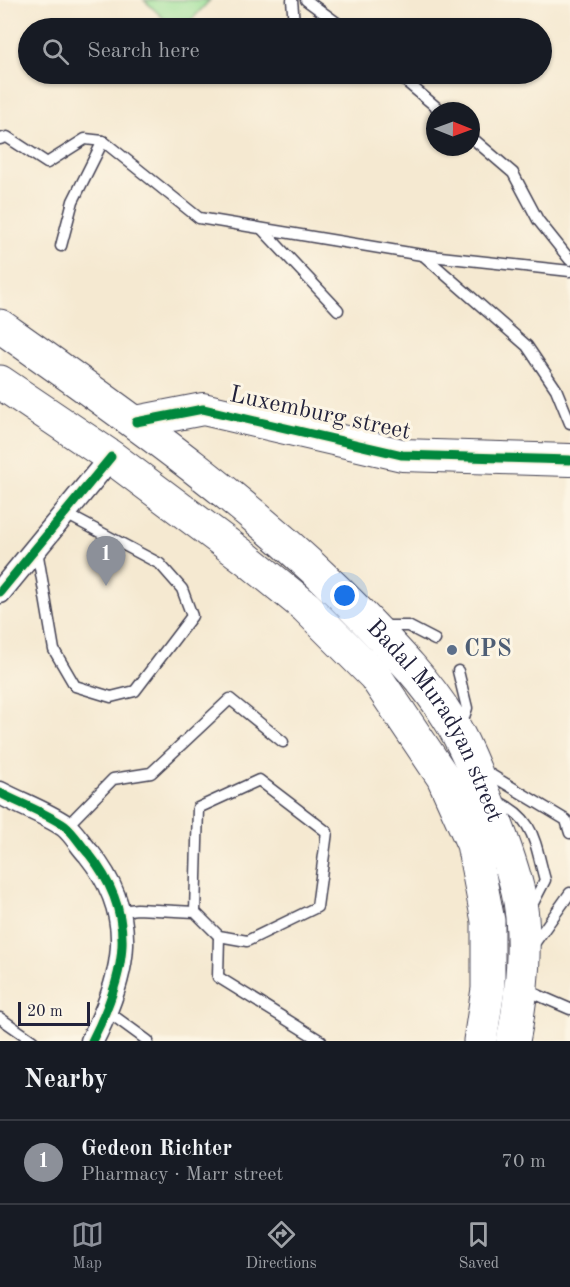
<!DOCTYPE html>
<html lang="en">
<head>
<meta charset="utf-8">
<style>
	:root { --surface:#171b24; --page:#20242c; --text:#f1f3f6; --muted:#9ea1a6; --line:#363941; --accent:#8c9099 }
	body { margin:0; font-family:"Old Standard TT",serif; background:var(--page); color:var(--text) }
	.compass { position:absolute; left:426px; top:102px; width:54px; height:54px; border-radius:50%; background:var(--surface); box-shadow:0 2px 4px #0004; rotate:91deg }
	.scale { position:absolute; left:18px; bottom:15px; width:72px; box-sizing:border-box; padding-left:6px; border:3px solid #22223b; border-top:0; font-size:16px; line-height:21px; white-space:nowrap; color:#22223b; -webkit-text-stroke:4px #fcf5e5; paint-order:stroke }
	.you { position:absolute; left:345px; top:596px; width:21px; height:21px; margin:-15px; border:4px solid #fff; border-radius:50%; background:#1a73e8; box-shadow:0 0 0 9px #1a73e833 }
	.badge { display:grid; place-items:center; width:39px; height:39px; border-radius:50%; background:var(--accent); color:#fff; font-size:20px; font-weight:700 }
	.pin { position:absolute; translate:-50% -50px; filter:drop-shadow(0 2px 3px #0008) }
	.pin::after { content:''; position:absolute; top:32px; width:21px; height:18px; background:inherit; clip-path:polygon(0 0,100% 0,50% 100%) }
	.list { margin:0; padding:0; list-style:none }
	h2 { display:flex; justify-content:space-between; align-items:center; height:78px; margin:0; padding:0 24px; font-size:26px }
	h2 small { font-size:20px; font-weight:400; color:var(--muted) }
	.list li { display:grid; grid-template-columns:39px 1fr auto; gap:18px; align-items:center; box-sizing:border-box; height:84px; padding:0 24px; border-top:2px solid var(--line) }
	.list b { display:block; font-size:22px; white-space:nowrap }
	.list p { margin:0; font-size:20px; white-space:nowrap; color:var(--muted) }
	.list em { font-size:20px; font-style:normal; color:var(--muted) }
	.icon { flex:none; width:33px; height:33px; fill:none; stroke:currentColor; stroke-width:2; stroke-linecap:round; stroke-linejoin:round }
	.map { position:relative; flex:none; width:570px; height:1041px; overflow:hidden }
	.search { position:absolute; background:var(--surface); box-shadow:0 2px 4px #0004; left:18px; right:18px; top:18px; height:66px; display:flex; align-items:center; gap:15px; box-sizing:border-box; padding:0 21px; border-radius:33px; color:var(--muted); font-size:22px }
	.sheet { height:162px; background:var(--surface) }
	nav { display:flex; justify-content:space-around; align-items:center; box-sizing:border-box; height:84px; border-top:2px solid var(--line); background:var(--surface); font-size:16px; color:var(--muted) }
	nav a { display:grid; justify-items:center; gap:3px }
	nav .on { color:var(--accent) }
	.map>svg:first-child { display:block }
	.green { fill:#9adf97; stroke:#5e8069; stroke-width:1.5 }
	.lines { fill:none; stroke-linecap:round; stroke-linejoin:round }
	.lane-casing { stroke:#424052; stroke-width:13 }
	.street-casing { stroke:#424052; stroke-width:25 }
	.secondary-casing { stroke:#424052; stroke-width:34 }
	.primary-casing { stroke:#424052; stroke-width:35 }
	.lane { stroke:#fff; stroke-width:10 }
	.street { stroke:#fff; stroke-width:22 }
	.secondary { stroke:#fff; stroke-width:32 }
	.primary { stroke:#fff; stroke-width:33 }
	.cycleway-casing { stroke:#fcf5e5; stroke-width:13 }
	.cycleway { stroke:#00873e; stroke-width:9 }
	.service-dot { fill:#5c6f8a; stroke:#fcf5e5; stroke-width:2 }
	.labels { text-anchor:middle; dominant-baseline:central; stroke-width:6; stroke-linejoin:round; paint-order:stroke }
	.street-label { font-size:24px; fill:#22223b; stroke:#fcf5e5 }
	.service-label { font-size:24px; font-weight:bold; fill:#4e5e75; stroke:#fcf5e5; text-anchor:start }
</style>
</head>
<body>
<div class="map">
<svg width="570" height="1041" viewBox="0 0 570 1041">
	<rect width="100%" height="100%" fill="#fcf5e5"/>
	<filter id="ink" filterUnits="userSpaceOnUse"><feTurbulence type="fractalNoise" baseFrequency=".0167" numOctaves="2"/><feDisplacementMap in="SourceGraphic" scale="12" xChannelSelector="R" yChannelSelector="G"/><feConvolveMatrix kernelMatrix="1 2 1 2 8 2 1 2 1" color-interpolation-filters="sRGB"/></filter>
	<filter id="wash" filterUnits="userSpaceOnUse"><feTurbulence type="fractalNoise" baseFrequency=".008" numOctaves="4" result="noise"/><feDisplacementMap in="SourceGraphic" scale="24" xChannelSelector="R" yChannelSelector="G"/><feGaussianBlur stdDeviation="1.35" result="paint"/><feColorMatrix in="noise" values="0 0 0 0 0 0 0 0 0 0 0 0 0 0 0 0 0 1.4 0 .05"/><feComposite in="paint" operator="in"/></filter>
	<g filter="url(#wash)">
		<rect width="100%" height="100%" fill="#f5e9d1"/>
		<!-- green -->
		<path class="green" d="M144 0H210L184 28H174Z"/>
	</g>
	<g filter="url(#ink)">
		<g class="lines">
			<defs>
				<g id="lane">
					<path d="M292 0 294 23"/>
					<path d="M306 0 344 28"/>
					<path d="M397 74 441 111"/>
					<path d="M471 137 513 173 538 220 570 260"/>
					<path d="M0 139 7 137 47 163 85 139 103 141 199 218 422 255 570 271"/>
					<path d="M262 229 338 310"/>
					<path d="M61 246 73 201 103 141"/>
					<path d="M423 255 527 346 556 389 570 423"/>
					<path d="M37 550 54 650 75 686 111 697 135 691 192 616 182 589 160 564 66 514"/>
					<path d="M382 626H408L435 640"/>
					<path d="M458 671 467 708 461 726"/>
					<path d="M483 770 566 820 570 833"/>
					<path d="M494 800C535 817 534 841 545 880L530 909"/>
					<path d="M66 827 113 779 151 773 230 699 283 742"/>
					<path d="M121 911 137 909 195 912 219 936 247 941 317 907 327 832 259 780 198 808 195 912"/>
					<path d="M219 936 218 977 321 1041"/>
					<path d="M531 948 570 893"/>
					<path d="M524 989 570 1009"/>
					<path d="M107 1011 148 1041"/>
					<path d="M0 1018 33 1041"/>
				</g>
				<g id="street">
					<path d="M0 592 111 457"/>
					<path d="M0 793C21 804 46 813 65 826 74 833 81 846 89 854 139 916 126 974 92 1041"/>
				</g>
				<path id="secondary" d="M136 422 203 409 402 455 570 460"/>
				<g id="primary">
					<path id="s1" d="M0 326C126 415 255 505 363 617 393 648 425 680 448 717 463 740 474 768 484 794 497 825 510 858 518 891 528 936 522 997 513 1041"/>
					<path d="M0 382 111 457 247 559 306 607 375 676 443 777 473 844 488 921V989L480 1041"/>
				</g>
			</defs>
			<!-- lane casing -->
			<use href="#lane" class="lane-casing"/>
			<!-- street casing -->
			<use href="#street" class="street-casing"/>
			<!-- secondary casing -->
			<use href="#secondary" class="secondary-casing"/>
			<!-- primary casing -->
			<use href="#primary" class="primary-casing"/>
			<!-- lane -->
			<use href="#lane" class="lane"/>
			<!-- street -->
			<use href="#street" class="street"/>
			<!-- secondary -->
			<use href="#secondary" class="secondary"/>
			<!-- primary -->
			<use href="#primary" class="primary"/>
			<defs>
				<g id="cycleway">
					<path d="M136 422 203 409 402 455 570 460"/>
					<path d="M0 592 111 457"/>
					<path d="M0 793C21 804 46 813 65 826 74 833 81 846 89 854 139 916 126 974 92 1041"/>
				</g>
			</defs>
			<!-- cycleway casing -->
			<use href="#cycleway" class="cycleway-casing"/>
			<!-- cycleway -->
			<use href="#cycleway" class="cycleway"/>
		</g>
	</g>
	<!-- markers -->
	<circle class="service-dot" cx="452" cy="650" r="6"/>
	<g class="labels">
		<!-- street labels -->
		<g class="street-label">
			<text transform="translate(320 414) rotate(12)">Luxemburg street</text>
			<text stroke="none"><textPath href="#s1" startOffset="594">Badal Muradyan street</textPath></text>
		</g>
		<!-- service labels -->
		<g class="service-label">
			<text x="464" y="650">CPS</text>
		</g>
	</g>
</svg>
<svg class="compass" viewBox="-18 -18 36 36"><path d="M0-13l5 13h-10z" fill="#e53935"/><path d="M0 13l5-13h-10z" fill="#9ea1a6"/></svg>
<div class="scale">20 m</div>
<div class="you"></div>
<div class="pin badge" style="left:106px;top:586px">1</div>
<div class="search"><svg class="icon" aria-label="search" viewBox="0 0 24 24"><circle cx="10" cy="10" r="6"/><path d="M15 15l6 6"/></svg>Search here</div>
</div>
<section class="sheet">
<h2>Nearby<small></small></h2>
<ul class="list">
<li><span class="badge">1</span><div><b>Gedeon Richter</b><p>Pharmacy · Marr street</p></div><em>70 m</em></li>
</ul>
</section>
<nav>
<a class="on"><svg class="icon" aria-label="map" viewBox="0 0 24 24"><path d="M3 6l6-2 6 2 6-2v14l-6 2-6-2-6 2zM9 4v14M15 6v14"/></svg>Map</a>
<a><svg class="icon" aria-label="directions" viewBox="0 0 24 24"><path d="M12 3l9 9-9 9-9-9zM9 14v-3h6M13 9l2 2-2 2"/></svg>Directions</a>
<a><svg class="icon" aria-label="saved" viewBox="0 0 24 24"><path d="M7 4h10v16l-5-4-5 4z"/></svg>Saved</a>
</nav>
</body>
</html>
